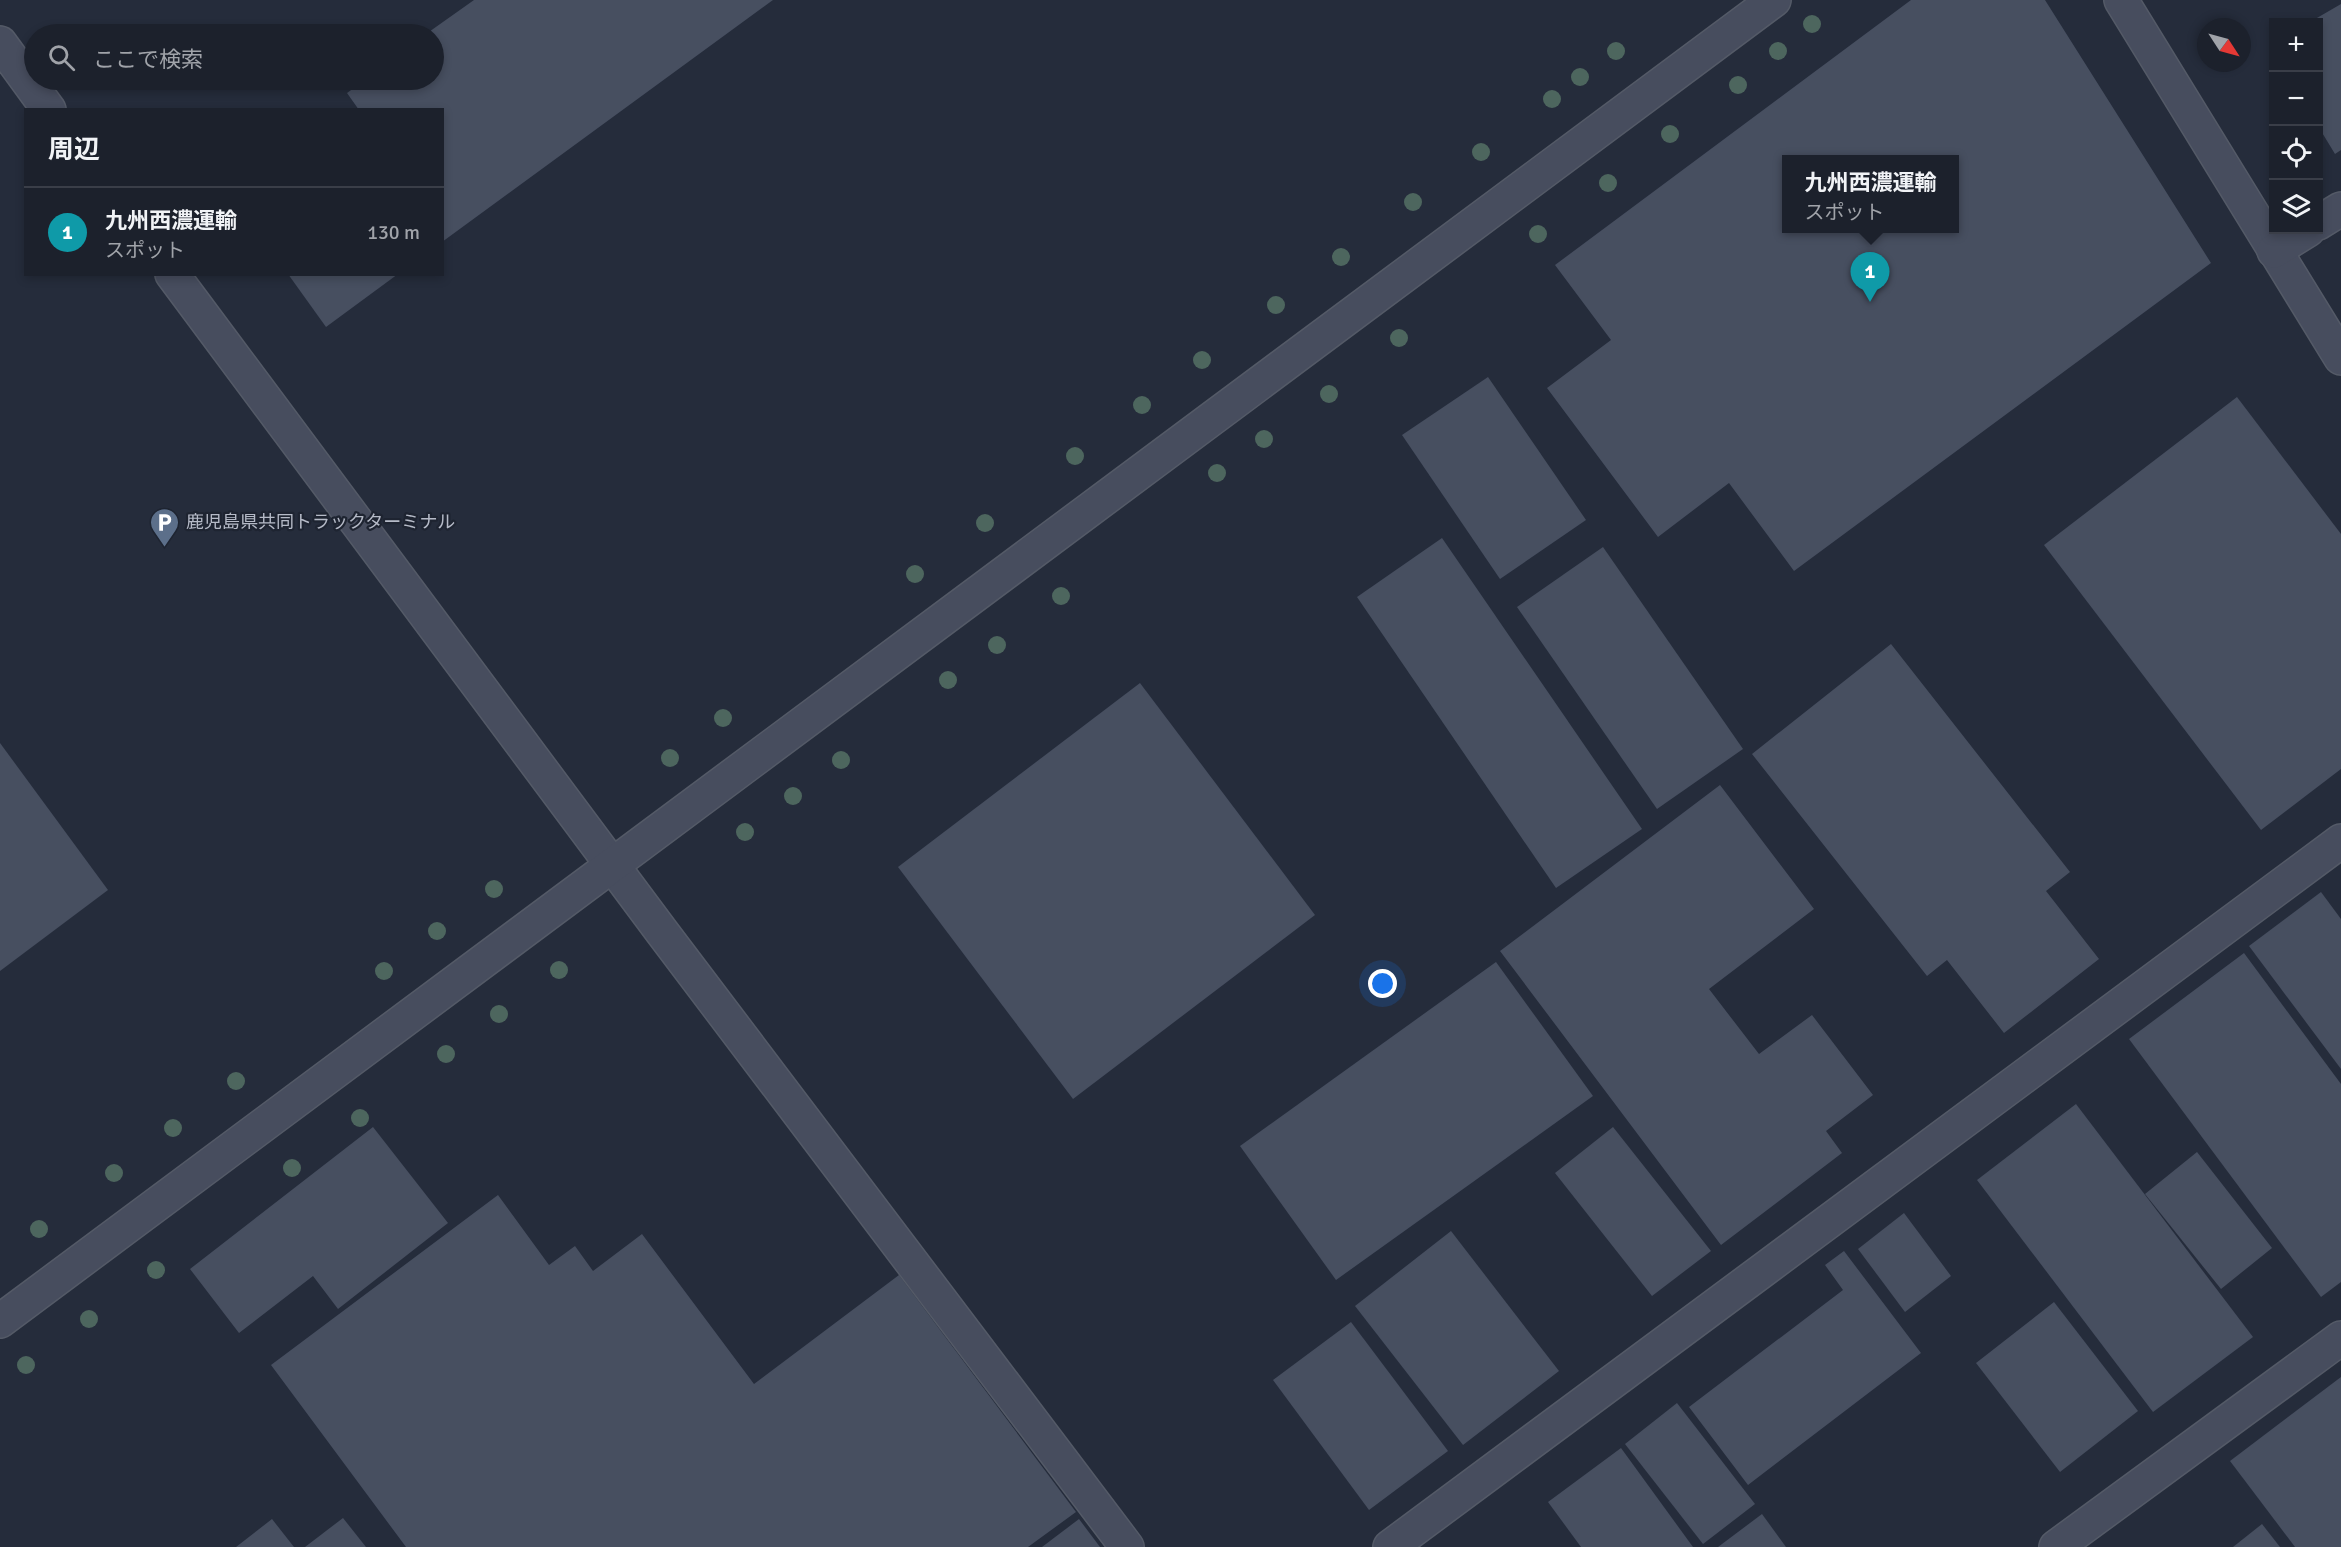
<!DOCTYPE html>
<html lang="ja">
<head>
<meta charset="utf-8">
<style>
	:root { --surface:#1c212c; --page:#292e38; --text:#f1f3f6; --muted:#a0a3a9; --line:#3a3e48; --accent:#8c9099 }
	body { margin:0; font-family:Signika,"Noto Sans JP",sans-serif; background:var(--page); color:var(--text) }
	.controls { position:absolute; right:18px; top:18px; display:grid; overflow:hidden; border-radius:0px; box-shadow:0 3px 9px #0003 }
	.controls button { width:54px; height:54px; display:grid; place-items:center; padding:0; border:0; border-bottom:2px solid var(--line); background:var(--surface); color:var(--text); font:30px sans-serif }
	.compass { position:absolute; left:2197px; top:18px; width:54px; height:54px; border-radius:50%; background:var(--surface); box-shadow:0 3px 9px #0003; rotate:126deg }
	.you { position:absolute; left:1383px; top:984px; width:21px; height:21px; margin:-15px; border:4px solid #fff; border-radius:50%; background:#1a73e8; box-shadow:0 0 0 9px #1a73e833 }
	.badge { display:grid; place-items:center; width:39px; height:39px; border-radius:50%; background:var(--accent); color:#fff; font-size:20px; font-weight:700 }
	.pin { position:absolute; translate:-50% -50px; filter:drop-shadow(0 2px 3px #0008) }
	.pin::after { content:''; position:absolute; top:32px; width:21px; height:18px; background:inherit; clip-path:polygon(0 0,100% 0,50% 100%) }
	.popup { position:absolute; left:1782px; top:155px; width:177px; height:78px; box-sizing:border-box; display:grid; place-content:center; border-radius:0px; background:var(--surface); filter:drop-shadow(0 2px 4px #0005); font-size:20px; white-space:nowrap; color:var(--muted) }
	.popup b { font-size:22px; color:var(--text) }
	.popup::after { content:''; position:absolute; left:50%; top:100%; margin-left:-12px; border:12px solid transparent; border-top-color:var(--surface) }
	.list { margin:0; padding:0; list-style:none }
	h2 { display:flex; justify-content:space-between; align-items:center; height:78px; margin:0; padding:0 24px; font-size:26px }
	h2 small { font-size:20px; font-weight:400; color:var(--muted) }
	.list li { display:grid; grid-template-columns:39px 1fr auto; gap:18px; align-items:center; box-sizing:border-box; height:90px; padding:0 24px; border-top:2px solid var(--line) }
	.list b { display:block; font-size:22px; white-space:nowrap }
	.list p { margin:0; font-size:20px; white-space:nowrap; color:var(--muted) }
	.list em { font-size:20px; font-style:normal; color:var(--muted) }
	.icon { flex:none; width:33px; height:33px; fill:none; stroke:currentColor; stroke-width:2; stroke-linecap:round; stroke-linejoin:round }
	.map { position:relative; flex:none; width:2341px; height:1547px; overflow:hidden }
	.search { position:absolute; background:var(--surface); box-shadow:0 3px 9px #0003; left:24px; top:24px; width:420px; height:66px; display:flex; align-items:center; gap:15px; box-sizing:border-box; padding:0 21px; border-radius:33px; color:var(--muted); font-size:22px }
	.panel { position:absolute; background:var(--surface); box-shadow:0 3px 9px #0003; left:24px; top:108px; width:420px; height:168px; border-radius:0px }
	.map>svg:first-child { display:block }
	.building { fill:#474f60; fill-rule:evenodd }
	.lines { fill:none; stroke-linecap:round; stroke-linejoin:round }
	.secondary-casing { stroke:#545a67; stroke-width:36 }
	.secondary { stroke:#474d5e; stroke-width:33 }
	.tree { fill:#4d665e }
	.labels { text-anchor:middle; dominant-baseline:central; stroke-width:4.5; stroke-linejoin:round; paint-order:stroke }
	.poi-label { font-size:18px; fill:#b5bac7; stroke:#1e2431; text-anchor:start }
</style>
</head>
<body>
<div class="map">
<svg width="2341" height="1547" viewBox="0 0 2341 1547">
	<rect width="100%" height="100%" fill="#252c3b"/>
	<!-- building -->
	<g class="building">
		<path d="M474 0H773L442 242V110H359L347 93 365 80H434V34H426Z"/>
		<path d="M1911 0H2045L2211 263 1794 571 1729 483 1658 537 1547 388 1611 340 1555 265ZM1786 160H1954V228H1786Z"/>
		<path d="M2341 4V150L2335 154 2318 126V22H2310Z"/>
		<path d="M288 274H398L326 327Z"/>
		<path d="M1488 377 1586 520 1500 579 1402 435Z"/>
		<path d="M2237 397 2341 534V769L2261 830 2044 545Z"/>
		<path d="M1442 538 1642 829 1556 888 1357 597Z"/>
		<path d="M1603 547 1743 749 1657 809 1517 607Z"/>
		<path d="M1891 644 2070 872 2046 891 2099 959 2004 1033 1947 960 1927 976 1752 754Z"/>
		<path d="M1140 683 1315 915 1073 1099 898 867Z"/>
		<path d="M0 743 108 890 0 971Z"/>
		<path d="M1720 785 1814 909 1709 989 1759 1054 1812 1015 1873 1095 1826 1131 1842 1153 1721 1245 1500 951Z"/>
		<path d="M2321 892 2341 919V1069L2249 946Z"/>
		<path d="M2244 953 2341 1084V1282L2321 1297 2129 1039Z"/>
		<path d="M1496 962 1593 1096 1336 1280 1240 1146Z"/>
		<path d="M2076 1104 2253 1337 2153 1412 1977 1180Z"/>
		<path d="M373 1127 448 1223 338 1309 313 1276 239 1333 190 1269Z"/>
		<path d="M1613 1127 1711 1251 1652 1296 1555 1173Z"/>
		<path d="M2197 1152 2272 1248 2221 1289 2145 1194Z"/>
		<path d="M498 1195 549 1265 575 1246 593 1271 642 1234 754 1384 899 1275 1076 1512 1028 1547H406L271 1365Z"/>
		<path d="M1904 1213 1951 1276 1905 1312 1858 1249Z"/>
		<path d="M1451 1231 1559 1371 1463 1445 1355 1306Z"/>
		<path d="M1844 1251 1921 1353 1748 1485 1689 1407 1843 1290 1825 1265Z"/>
		<path d="M2054 1302 2138 1411 2060 1472 1976 1363Z"/>
		<path d="M1351 1322 1448 1451 1369 1510 1273 1380Z"/>
		<path d="M2341 1377V1547H2295L2230 1461Z"/>
		<path d="M1677 1403 1755 1504 1703 1544 1625 1444Z"/>
		<path d="M1621 1448 1693 1547H1581L1548 1502Z"/>
		<path d="M1762 1514 1786 1547H1718Z"/>
		<path d="M343 1518 366 1547H305Z"/>
		<path d="M272 1519 294 1547H236Z"/>
		<path d="M1079 1519 1100 1547H1042Z"/>
		<path d="M2262 1524 2280 1547H2233Z"/>
	</g>
	<g class="lines">
		<defs>
			<g id="secondary">
				<path d="M2121 0 2341 358"/>
				<path d="M0 43 49 110"/>
				<path d="M2318 223 2341 209"/>
				<path d="M2274 251 2308 230"/>
				<path d="M172 274 662 932 1127 1547"/>
				<path d="M0 1321 1774 0"/>
				<path d="M1390 1547 2341 841"/>
				<path d="M2056 1547 2341 1338"/>
			</g>
		</defs>
		<!-- secondary casing -->
		<use href="#secondary" class="secondary-casing"/>
		<!-- secondary -->
		<use href="#secondary" class="secondary"/>
	</g>
	<!-- trees -->
	<g class="tree">
		<circle cx="1812" cy="24" r="9"/>
		<circle cx="1616" cy="51" r="9"/>
		<circle cx="1778" cy="51" r="9"/>
		<circle cx="1580" cy="77" r="9"/>
		<circle cx="1738" cy="85" r="9"/>
		<circle cx="1552" cy="99" r="9"/>
		<circle cx="1670" cy="134" r="9"/>
		<circle cx="1481" cy="152" r="9"/>
		<circle cx="1608" cy="183" r="9"/>
		<circle cx="1413" cy="202" r="9"/>
		<circle cx="1538" cy="234" r="9"/>
		<circle cx="1341" cy="257" r="9"/>
		<circle cx="1276" cy="305" r="9"/>
		<circle cx="1399" cy="338" r="9"/>
		<circle cx="1202" cy="360" r="9"/>
		<circle cx="1329" cy="394" r="9"/>
		<circle cx="1142" cy="405" r="9"/>
		<circle cx="1264" cy="439" r="9"/>
		<circle cx="1075" cy="456" r="9"/>
		<circle cx="1217" cy="473" r="9"/>
		<circle cx="985" cy="523" r="9"/>
		<circle cx="915" cy="574" r="9"/>
		<circle cx="1061" cy="596" r="9"/>
		<circle cx="997" cy="645" r="9"/>
		<circle cx="948" cy="680" r="9"/>
		<circle cx="723" cy="718" r="9"/>
		<circle cx="670" cy="758" r="9"/>
		<circle cx="841" cy="760" r="9"/>
		<circle cx="793" cy="796" r="9"/>
		<circle cx="745" cy="832" r="9"/>
		<circle cx="494" cy="889" r="9"/>
		<circle cx="437" cy="931" r="9"/>
		<circle cx="559" cy="970" r="9"/>
		<circle cx="384" cy="971" r="9"/>
		<circle cx="499" cy="1014" r="9"/>
		<circle cx="446" cy="1054" r="9"/>
		<circle cx="236" cy="1081" r="9"/>
		<circle cx="360" cy="1118" r="9"/>
		<circle cx="173" cy="1128" r="9"/>
		<circle cx="292" cy="1168" r="9"/>
		<circle cx="114" cy="1173" r="9"/>
		<circle cx="39" cy="1229" r="9"/>
		<circle cx="156" cy="1270" r="9"/>
		<circle cx="89" cy="1319" r="9"/>
		<circle cx="26" cy="1365" r="9"/>
	</g>
	<!-- icons -->
	<defs>
		<symbol id="parking-pin" viewBox="-11 -11 22 30"><path d="M0 17L-7.5 6A9.5 9.5 0 1 1 7.5 6Z" fill="#5c6f8a" stroke="#1e2431"/><path d="M-3.5-5.5H1a3.5 3.5 0 0 1 0 7H-1V5.5H-3.5ZM-1-3.4V-.6H.8a1.4 1.4 0 0 0 0-2.8Z" fill="#fff"/></symbol>
	</defs>
	<g fill-rule="evenodd">
		<use href="#parking-pin" x="148" y="506" width="33" height="45"/>
	</g>
	<g class="labels">
		<!-- poi labels -->
		<g class="poi-label">
			<text x="186" y="522">鹿児島県共同トラックターミナル</text>
		</g>
	</g>
</svg>
<div class="controls">
<button>+</button>
<button>−</button>
<button><svg class="icon" aria-label="locate" viewBox="0 0 24 24"><circle cx="12" cy="12" r="6"/><path d="M12 2v4M12 18v4M2 12h4M18 12h4"/></svg></button>
<button><svg class="icon" aria-label="layers" viewBox="0 0 24 24"><path d="M12 4l9 5-9 5-9-5zM3 14l9 5 9-5"/></svg></button>
</div>
<svg class="compass" viewBox="-18 -18 36 36"><path d="M0-13l5 13h-10z" fill="#e53935"/><path d="M0 13l5-13h-10z" fill="#a0a3a9"/></svg>
<div class="you"></div>
<div class="pin badge" style="left:1870px;top:302px;background:#0f9aa8">1</div>
<div class="popup"><b>九州西濃運輸</b>スポット</div>
<div class="search"><svg class="icon" aria-label="search" viewBox="0 0 24 24"><circle cx="10" cy="10" r="6"/><path d="M15 15l6 6"/></svg>ここで検索</div>
<section class="panel">
<h2>周辺<small></small></h2>
<ul class="list">
<li><span class="badge" style="background:#0f9aa8">1</span><div><b>九州西濃運輸</b><p>スポット</p></div><em>130 m</em></li>
</ul>
</section>
</div>
</body>
</html>
